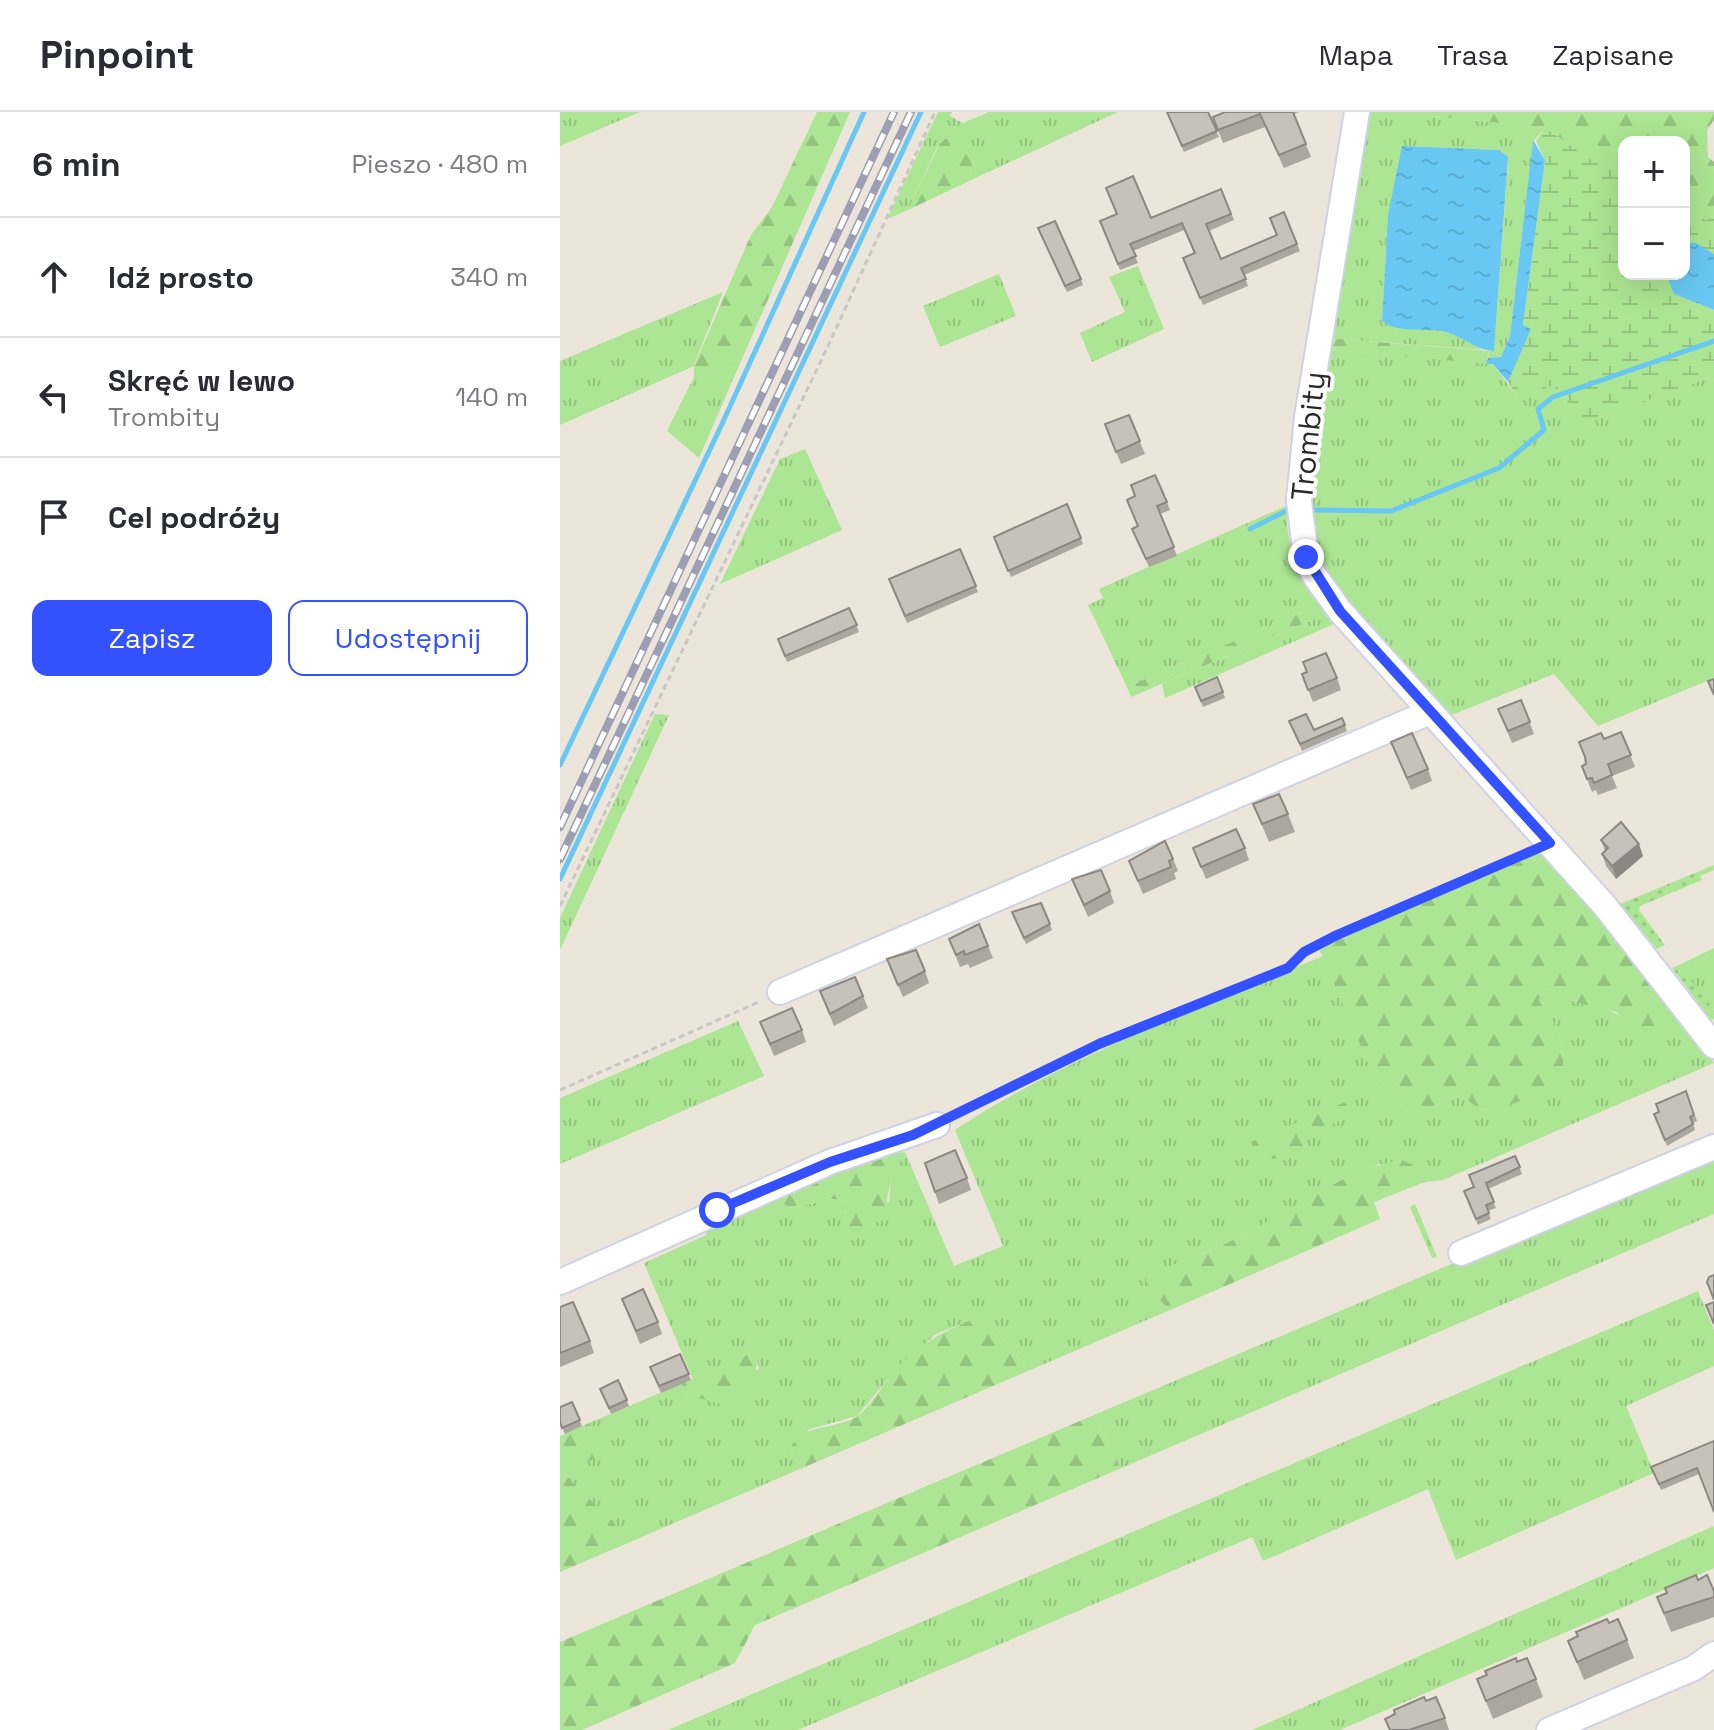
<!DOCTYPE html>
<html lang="pl">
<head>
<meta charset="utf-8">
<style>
	:root { --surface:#fff; --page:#f2f2f3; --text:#2b2b33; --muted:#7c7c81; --line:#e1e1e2; --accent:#3351ff }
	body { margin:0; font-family:"Space Grotesk",sans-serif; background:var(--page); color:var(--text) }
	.controls { position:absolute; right:24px; top:24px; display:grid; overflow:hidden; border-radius:16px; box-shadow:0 8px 32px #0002 }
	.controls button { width:72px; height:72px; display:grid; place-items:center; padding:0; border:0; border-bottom:2px solid var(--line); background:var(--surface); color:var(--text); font:40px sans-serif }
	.stop { position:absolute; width:24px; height:24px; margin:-18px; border:6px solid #3351ff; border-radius:50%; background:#fff }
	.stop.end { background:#3351ff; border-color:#fff; box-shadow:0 2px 8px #0008 }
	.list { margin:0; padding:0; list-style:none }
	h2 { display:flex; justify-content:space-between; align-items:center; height:104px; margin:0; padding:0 32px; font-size:34px }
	h2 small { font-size:26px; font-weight:400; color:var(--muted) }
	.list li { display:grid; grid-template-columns:52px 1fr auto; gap:24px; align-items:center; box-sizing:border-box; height:120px; padding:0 32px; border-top:2px solid var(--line) }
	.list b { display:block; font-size:30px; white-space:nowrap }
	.list p { margin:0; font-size:26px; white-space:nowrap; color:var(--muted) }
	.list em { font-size:26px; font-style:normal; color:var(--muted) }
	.actions { display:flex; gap:16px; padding:24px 32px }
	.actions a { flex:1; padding:18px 0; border:2px solid var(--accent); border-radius:16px; text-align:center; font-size:28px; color:var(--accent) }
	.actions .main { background:var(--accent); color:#fff }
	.icon { flex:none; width:44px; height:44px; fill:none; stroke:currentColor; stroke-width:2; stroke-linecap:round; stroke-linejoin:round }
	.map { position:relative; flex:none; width:1154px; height:1618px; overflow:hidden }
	header { display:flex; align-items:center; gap:48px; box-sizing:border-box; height:112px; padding:0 40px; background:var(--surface); border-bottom:2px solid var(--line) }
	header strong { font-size:38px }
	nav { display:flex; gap:44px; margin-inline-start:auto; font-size:28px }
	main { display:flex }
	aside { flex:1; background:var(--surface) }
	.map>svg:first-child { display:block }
	.grass { fill:url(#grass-tufts) }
	.forest { fill:url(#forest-firs) }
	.wetland { fill:url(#wetland-marsh) }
	.park { fill:url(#park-dots) }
	.water { fill:url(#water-ripples) }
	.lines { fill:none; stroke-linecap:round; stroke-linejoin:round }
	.stream { stroke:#68c8f3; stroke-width:5 }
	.minor-casing { stroke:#cfd2e3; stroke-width:28 }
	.path { stroke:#c7c7c7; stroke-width:3; stroke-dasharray:6 4; stroke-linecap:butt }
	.minor { stroke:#fff; stroke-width:24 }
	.rail-casing { stroke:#9c9fb4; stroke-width:8 }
	.rail { stroke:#fff; stroke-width:5; stroke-dasharray:15; stroke-linecap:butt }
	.wall { fill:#aba79f }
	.shaded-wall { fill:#8b8882 }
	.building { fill:#c7c2b9; stroke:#8b8882; stroke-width:2 }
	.route { stroke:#3351ff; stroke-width:10 }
	.labels { text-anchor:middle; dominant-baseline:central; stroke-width:8; stroke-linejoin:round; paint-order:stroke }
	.street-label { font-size:30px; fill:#292929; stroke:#fff }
</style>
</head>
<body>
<header>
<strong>Pinpoint</strong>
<nav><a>Mapa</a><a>Trasa</a><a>Zapisane</a></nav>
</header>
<main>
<aside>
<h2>6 min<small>Pieszo · 480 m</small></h2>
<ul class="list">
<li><svg class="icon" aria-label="ahead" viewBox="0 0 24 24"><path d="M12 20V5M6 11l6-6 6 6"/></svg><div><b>Idź prosto</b></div><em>340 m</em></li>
<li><svg class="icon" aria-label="left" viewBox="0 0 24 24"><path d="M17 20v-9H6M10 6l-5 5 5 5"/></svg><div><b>Skręć w lewo</b><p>Trombity</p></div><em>140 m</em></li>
<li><svg class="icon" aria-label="arrive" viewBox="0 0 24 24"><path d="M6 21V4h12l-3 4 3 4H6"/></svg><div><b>Cel podróży</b></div></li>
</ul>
<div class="actions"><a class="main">Zapisz</a><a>Udostępnij</a></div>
</aside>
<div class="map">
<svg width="1154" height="1618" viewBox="0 0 1154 1618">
	<defs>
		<pattern id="grass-tufts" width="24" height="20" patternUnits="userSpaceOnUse" patternTransform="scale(2)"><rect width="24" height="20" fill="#ace593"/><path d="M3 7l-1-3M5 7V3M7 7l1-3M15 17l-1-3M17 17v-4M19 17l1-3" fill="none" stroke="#94c47f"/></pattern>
		<pattern id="forest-firs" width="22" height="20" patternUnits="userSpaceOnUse" patternTransform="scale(2)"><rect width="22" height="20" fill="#ace593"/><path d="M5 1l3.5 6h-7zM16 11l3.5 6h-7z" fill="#94c47f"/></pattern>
		<pattern id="wetland-marsh" width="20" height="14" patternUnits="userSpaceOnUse" patternTransform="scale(2)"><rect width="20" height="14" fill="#ace593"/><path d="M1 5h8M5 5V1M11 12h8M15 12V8" fill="none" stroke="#94c47f"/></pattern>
		<pattern id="park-dots" width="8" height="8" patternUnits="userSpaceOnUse" patternTransform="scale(2)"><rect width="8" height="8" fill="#ace593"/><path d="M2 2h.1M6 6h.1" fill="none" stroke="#94c47f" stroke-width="1.8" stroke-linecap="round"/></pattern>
		<pattern id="water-ripples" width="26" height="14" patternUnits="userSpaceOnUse" patternTransform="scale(2)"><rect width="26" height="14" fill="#68c8f3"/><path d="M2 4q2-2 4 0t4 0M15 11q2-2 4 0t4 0" fill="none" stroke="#5aacd0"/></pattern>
	</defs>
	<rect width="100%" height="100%" fill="#ece5da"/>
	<!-- grass -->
	<g class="grass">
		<path d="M0 0H80L0 34Z"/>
		<path d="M378 0H392L390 4 403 11 429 0H558L407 70 414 48 378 33 348 98 327 107Z"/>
		<path d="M805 0H869L874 4 985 16 973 29 950 224 941 245 928 246 929 239 934 238 948 50 939 38 843 34 828 103 822 209 891 221 924 238 767 226Z"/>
		<path d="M578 154 604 217 532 250 520 221 565 200 549 165Z"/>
		<path d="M439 162 456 204 380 235 363 194Z"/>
		<path d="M163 180 134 253 178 256 139 346 107 319 134 265V254L0 313V249Z"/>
		<path d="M766 237 933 252 958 286 993 272 1006 287 1017 315 1150 265 1154 268V566L1038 614 994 562 889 604C839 550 747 475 748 396 748 344 760 289 766 237Z"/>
		<path d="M245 337 282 418 160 472 220 347Z"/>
		<path d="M728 393C722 431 742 462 761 492L567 575 528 493 543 486 539 477Z"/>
		<path d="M766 502 774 512 605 586 602 572Z"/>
		<path d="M95 602 109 603 0 838V806Z"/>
		<path d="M1154 836V897L1152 898 1119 853Z"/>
		<path d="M763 844 818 974 852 1003 900 983 921 998C954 996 979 981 1003 959 1004 928 998 913 979 889L982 878 991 876C1014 893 1045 890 1066 909L1124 910 1154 951 883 1068 865 1070 859 1055 819 1052 668 1131 594 1161 586 1167 588 1176 610 1198 468 1259 433 1212 414 1207 376 1222 339 1254 297 1304 250 1317 230 1336 240 1357 63 1433C50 1399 25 1394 7 1365L33 1346 38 1337 29 1311 121 1272 129 1284 199 1257 194 1240 133 1267 84 1151 146 1123 148 1113 216 1085 229 1096 273 1087 285 1089V1102L329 1090 331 1067 345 1040 394 1154 443 1134 395 1018C509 943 638 897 763 844Z"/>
		<path d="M178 909 204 964 0 1052V986Z"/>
		<path d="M1154 1041V1102L559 1357 534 1303Z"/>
		<path d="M855 1092 877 1145 872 1146 850 1095Z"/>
		<path d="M1138 1179 1154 1218V1254L1066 1294 1094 1361 896 1448 868 1377 703 1449 692 1425 238 1618H108Z"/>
		<path d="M1154 1414V1456L780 1618H692Z"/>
	</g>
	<!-- forest -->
	<g class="forest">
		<path d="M257 0H290L178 256 134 254 191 123 212 95Z"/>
		<path d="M869 0H1154V8L1147 18 1148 45 1154 50V105L1146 108 1124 100V30H1064L1062 59 1030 47 985 16 874 4Z"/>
		<path d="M398 26 409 31 414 48 407 70 348 98 379 33 385 27Z"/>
		<path d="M767 226 929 239 926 252 766 237Z"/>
		<path d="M761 492 766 502 571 585 567 575Z"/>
		<path d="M983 738 1124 910 1082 927 1056 900 1007 888 991 876 982 878 979 889C998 913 1004 928 1003 960 979 982 954 996 921 998L900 983 852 1003 818 974 758 834Z"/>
		<path d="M792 987 795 1001 748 1024 740 1039 715 1047 698 1045 691 1030Z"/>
		<path d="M345 1040 331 1067 323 1108 288 1118 284 1089 273 1087 229 1096 216 1085 312 1045Z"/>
		<path d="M841 1048 859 1055 865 1070 814 1090 820 1107 610 1198 588 1176 586 1167 594 1161C619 1150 644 1142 669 1130 725 1104 779 1059 841 1048Z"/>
		<path d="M414 1207 433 1212 468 1259 240 1357 230 1336C243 1311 274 1318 296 1305 311 1295 324 1271 336 1257 358 1232 384 1219 414 1207Z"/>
		<path d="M195 1239C202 1269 185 1276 162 1292L129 1284 121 1272Z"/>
		<path d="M534 1303 559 1357 195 1513 175 1551 22 1618H0V1530Z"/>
		<path d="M29 1311 38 1336 34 1346 7 1365 55 1412 63 1433 0 1460V1324Z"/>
	</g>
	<!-- wetland -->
	<g class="wetland">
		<path d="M985 16 1030 47 1064 59V162H1106L1114 182 1154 198V268L1150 265 1017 315 1006 287 993 273 958 287 948 270 970 217 963 214 985 48 976 29Z"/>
		<path d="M1124 100 1146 108 1154 105V142L1136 132 1124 131Z"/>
	</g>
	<!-- park -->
	<g class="park">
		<path d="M1154 753V758L1140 764 1142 768 1080 794 1079 798 1105 833 1097 837 1060 792Z"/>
		<path d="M1119 853 1154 898V907L1151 908 1112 856Z"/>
	</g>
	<!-- water -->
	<g class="water">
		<path d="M973 28 985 48 963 213 971 217 948 270 933 252H926L928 246 941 245 950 224Z"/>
		<path d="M842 34 939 38 948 45 934 239C917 238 907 228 892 222 870 213 841 224 822 209L828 103Z"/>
		<path d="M1124 131H1136L1154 142V198L1114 182 1106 162H1124Z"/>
	</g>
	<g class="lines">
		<!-- stream -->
		<g class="stream">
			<path d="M755 398 831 399 939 356 984 318 978 297 993 285 1154 229"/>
			<path d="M690 417 730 397"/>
			<path d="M0 653 162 312 304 0"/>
			<path d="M0 767 361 0"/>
		</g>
		<defs>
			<g id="minor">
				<path d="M797 0 747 305 739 389 746 445 754 463 780 499 1045 794 1154 934"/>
				<path d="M220 880 870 600"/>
				<path d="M901 1141 1154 1035"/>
				<path d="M0 1170 270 1050 377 1013"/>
				<path d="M989 1618 1134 1556 1154 1542"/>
			</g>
		</defs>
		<!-- minor casing -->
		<use href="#minor" class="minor-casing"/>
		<!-- path -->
		<g class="path">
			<path d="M0 794 268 234 375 0"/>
			<path d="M0 978 201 889"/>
			<path d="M395 1003 539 932 728 856 744 840 777 823 971 740"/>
		</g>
		<!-- minor -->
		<use href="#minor" class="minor"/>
		<defs>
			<g id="rail">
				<path d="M0 715 334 0"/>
				<path d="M0 747 351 0"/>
			</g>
		</defs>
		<!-- rail casing -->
		<use href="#rail" class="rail-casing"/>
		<!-- rail -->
		<use href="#rail" class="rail"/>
	</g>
	<!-- wall -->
	<g class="wall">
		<path d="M607 0H648L659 25 624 40Z"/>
		<path d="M665 0H739L734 2 751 45 724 56 705 15 663 31 653 5Z"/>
		<path d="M661 77 674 108 649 119 661 147 737 132 740 139 684 163 688 174 643 193 623 146 634 141 624 118 573 139 578 151 560 158 540 109 591 106Z"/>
		<path d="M481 122 521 167 523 173 507 180Z"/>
		<path d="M569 303 585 342 561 352 545 312Z"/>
		<path d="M575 384 607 390 610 398 600 402 617 444 589 455 572 417 578 414Z"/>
		<path d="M507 392 523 432 451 465 434 425Z"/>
		<path d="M400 437 418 480 347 511 329 467Z"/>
		<path d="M289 496 299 520 227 550 218 527Z"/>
		<path d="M742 562 777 566 781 578 753 590Z"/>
		<path d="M657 565 665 586 643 595 635 575Z"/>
		<path d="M961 588 974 622 952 631 938 597Z"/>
		<path d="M782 606 787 619 742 639 732 615 754 618Z"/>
		<path d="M1061 620 1075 655 1052 664 1057 676 1038 683 1036 678 1032 680 1022 654 1026 652 1044 627Z"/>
		<path d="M831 630 868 657 872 669 851 678Z"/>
		<path d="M693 692 728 702 735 720 709 730Z"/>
		<path d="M1041 728 1083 744 1056 767 1046 754 1042 742 1045 739Z"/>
		<path d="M633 736H685L689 748 646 767Z"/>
		<path d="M613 747 618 759 614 761 616 767 583 782 569 749Z"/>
		<path d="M512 767 550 779 554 791 528 805Z"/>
		<path d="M481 791 492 818 466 832 452 800Z"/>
		<path d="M389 827 428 834 433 846 410 856 408 852 400 855Z"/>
		<path d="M327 847 365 859 369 871 343 885Z"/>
		<path d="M260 879 303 884 308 896 274 914Z"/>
		<path d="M200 910 242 918 246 930 214 944Z"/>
		<path d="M1126 979 1137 1009 1133 1011 1135 1018 1107 1034 1094 1002 1099 1000Z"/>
		<path d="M955 1044 962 1062 928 1077 936 1096 928 1099 931 1107 918 1113 904 1079 914 1075Z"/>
		<path d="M365 1051 407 1066 411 1078 379 1092Z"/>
		<path d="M62 1187 98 1210 102 1222 80 1232Z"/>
		<path d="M0 1195 30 1229 34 1241 0 1255Z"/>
		<path d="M120 1242 131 1268 101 1281 90 1255Z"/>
		<path d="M58 1268 69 1294 51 1302 40 1277Z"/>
		<path d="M12 1290 22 1314 5 1322 0 1311Z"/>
		<path d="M1154 1329 1139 1362 1101 1378 1091 1355Z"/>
		<path d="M1138 1468 1154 1479V1505L1111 1520 1097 1485Z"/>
		<path d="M1067 1528 1074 1546 1024 1568 1008 1529Z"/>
		<path d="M957 1550 976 1567 983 1585 933 1607 917 1567Z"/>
		<path d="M866 1589 885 1606 889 1618H830L825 1607Z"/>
	</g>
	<!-- shaded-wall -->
	<path class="shaded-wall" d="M1079 732 1083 744 1056 767 1052 754Z"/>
	<!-- building -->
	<g class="building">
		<path d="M607 0H648L657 19 622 34Z"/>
		<path d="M665 0H733L746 32 719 43 700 2 658 18 653 5Z"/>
		<path d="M573 64 591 106 661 77 671 102 646 112 661 147 717 123 710 106 724 100 737 132 681 156 686 167 640 186 623 146 635 141 622 111 570 132 576 144 558 152 540 109 557 102 546 76Z"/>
		<path d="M495 109 521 167 505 174 478 116Z"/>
		<path d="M569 303 580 329 556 340 545 312Z"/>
		<path d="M595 363 607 390 597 394 614 435 586 447 572 417 578 414 567 388 575 384 571 373Z"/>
		<path d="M507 392 521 426 448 459 434 425Z"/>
		<path d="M400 437 416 474 345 504 329 467Z"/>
		<path d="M289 496 297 513 225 544 218 527Z"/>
		<path d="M766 541 777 566 748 578 742 562 747 560 743 550Z"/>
		<path d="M657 565 663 580 641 589 635 575Z"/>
		<path d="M1154 567V583L1148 569Z"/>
		<path d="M961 588 970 610 948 619 938 597Z"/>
		<path d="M746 602 754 618 782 606 785 613 740 632 729 609Z"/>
		<path d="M1061 620 1071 643 1048 652 1052 663 1034 671 1032 666 1027 667 1022 654 1026 652 1025 645 1019 630 1041 621 1044 627Z"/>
		<path d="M852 621 868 657 847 666 831 630Z"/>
		<path d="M719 682 728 702 702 712 693 692Z"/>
		<path d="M1061 710 1079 732 1052 754 1042 742 1048 736 1041 728Z"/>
		<path d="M676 717 685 736 641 755 633 736Z"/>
		<path d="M605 729 613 747 609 749 611 755 578 769 569 749Z"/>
		<path d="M541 758 550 779 524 793 512 767Z"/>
		<path d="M481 791 490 812 464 826 452 800Z"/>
		<path d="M419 812 428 834 405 843 404 839 396 843 389 827Z"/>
		<path d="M356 838 365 859 338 873 327 847Z"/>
		<path d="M295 865 303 884 270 902 260 879Z"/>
		<path d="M232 896 242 918 210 932 200 910Z"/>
		<path d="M1126 979 1134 1003 1130 1005 1133 1012 1105 1028 1094 1002 1099 1000 1096 992Z"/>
		<path d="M395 1038 407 1066 375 1080 365 1051Z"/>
		<path d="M955 1044 960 1055 926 1071 934 1090 926 1093 929 1101 916 1107 904 1079 914 1075 909 1063Z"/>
		<path d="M1154 1163V1188L1147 1170 1149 1165Z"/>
		<path d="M83 1177 98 1210 76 1219 62 1187Z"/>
		<path d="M13 1190 30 1229 0 1241V1195Z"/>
		<path d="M1154 1190V1212L1146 1193Z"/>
		<path d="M120 1242 129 1262 99 1274 90 1255Z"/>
		<path d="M58 1268 67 1288 49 1296 40 1277Z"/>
		<path d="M12 1290 20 1308 2 1316 0 1310V1295Z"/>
		<path d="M1154 1329V1400L1137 1356 1099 1372 1091 1355Z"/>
		<path d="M1136 1463 1138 1468 1147 1463 1154 1479V1485L1104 1501 1097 1485 1107 1481 1105 1476Z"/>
		<path d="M1047 1507 1049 1511 1058 1507 1067 1528 1017 1550 1008 1529 1018 1524 1016 1520Z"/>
		<path d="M956 1546 957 1550 967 1546 976 1567 926 1589 917 1567 927 1563 925 1559Z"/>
		<path d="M864 1585 866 1589 876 1585 885 1606 849 1618H830L825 1607 835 1602 834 1598Z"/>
	</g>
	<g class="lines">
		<!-- route -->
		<path class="route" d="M157 1098 270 1050 353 1023 539 932 728 856 744 840 777 823 990 731 780 499 746 445"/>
	</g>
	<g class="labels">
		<!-- street labels -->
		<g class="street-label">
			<text transform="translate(748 324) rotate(-84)">Trombity</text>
		</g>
	</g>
</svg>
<div class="controls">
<button>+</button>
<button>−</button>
</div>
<div class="stop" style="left:157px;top:1098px"></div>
<div class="stop end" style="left:746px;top:445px"></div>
</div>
</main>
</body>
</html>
